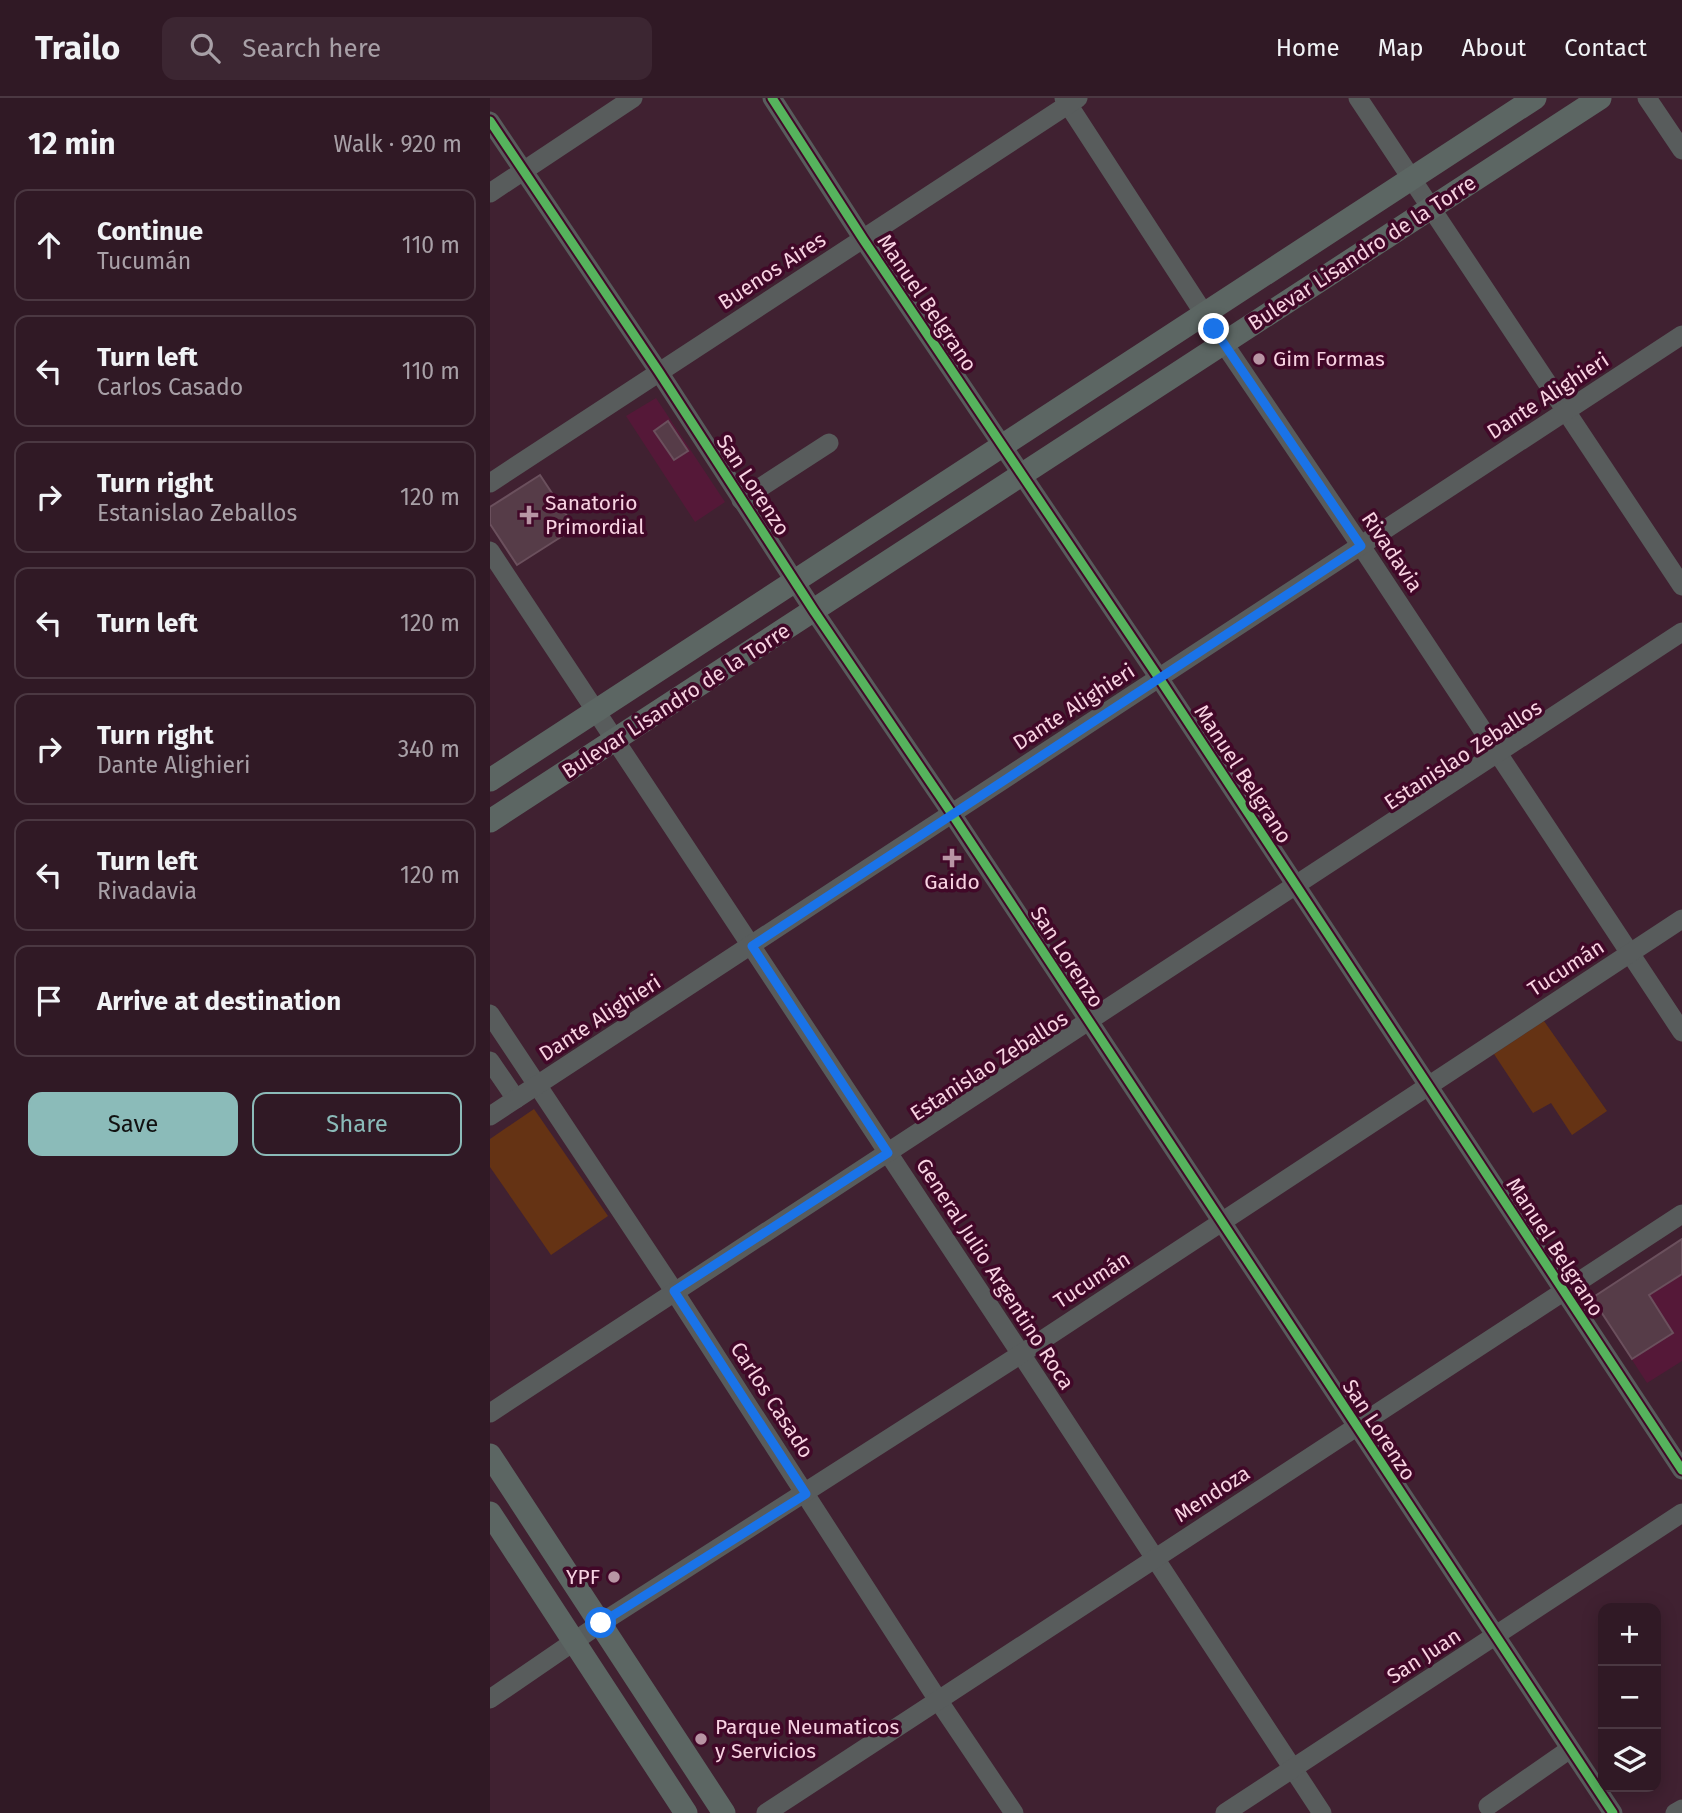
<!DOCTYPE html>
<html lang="en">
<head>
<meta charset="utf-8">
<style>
	:root { --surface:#301925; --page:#3c2632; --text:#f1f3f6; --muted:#a8a0a7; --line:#4b3842; --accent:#8bbbb9 }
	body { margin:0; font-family:"Fira Sans",sans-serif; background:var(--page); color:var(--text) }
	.controls { position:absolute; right:21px; bottom:21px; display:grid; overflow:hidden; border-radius:14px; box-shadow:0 4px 18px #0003 }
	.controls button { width:63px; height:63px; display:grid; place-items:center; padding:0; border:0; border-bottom:2px solid var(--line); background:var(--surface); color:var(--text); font:35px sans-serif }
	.stop { position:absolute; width:21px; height:21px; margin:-16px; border:5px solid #1a73e8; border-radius:50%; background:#fff }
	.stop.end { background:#1a73e8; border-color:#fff; box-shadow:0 2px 7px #0008 }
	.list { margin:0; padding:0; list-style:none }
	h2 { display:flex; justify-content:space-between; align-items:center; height:91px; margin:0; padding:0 28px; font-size:30px }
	h2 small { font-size:23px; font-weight:400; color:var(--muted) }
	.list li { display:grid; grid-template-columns:46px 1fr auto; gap:21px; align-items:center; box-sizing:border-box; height:112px; margin:0 14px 14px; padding:0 14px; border:2px solid var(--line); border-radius:14px }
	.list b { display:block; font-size:26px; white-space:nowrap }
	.list p { margin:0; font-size:23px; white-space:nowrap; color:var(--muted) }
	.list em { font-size:23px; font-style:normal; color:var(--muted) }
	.actions { display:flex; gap:14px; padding:21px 28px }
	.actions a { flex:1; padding:16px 0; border:2px solid var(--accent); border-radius:14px; text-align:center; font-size:24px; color:var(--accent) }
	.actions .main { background:var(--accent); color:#111 }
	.icon { flex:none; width:38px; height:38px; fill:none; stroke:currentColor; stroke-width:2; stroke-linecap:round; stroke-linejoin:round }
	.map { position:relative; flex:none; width:1192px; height:1715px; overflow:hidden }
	header { display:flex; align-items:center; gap:42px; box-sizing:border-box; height:98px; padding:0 35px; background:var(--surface); border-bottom:2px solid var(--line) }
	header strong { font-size:33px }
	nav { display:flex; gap:38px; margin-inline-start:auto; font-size:24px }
	.search { width:490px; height:63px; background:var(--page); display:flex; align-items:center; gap:18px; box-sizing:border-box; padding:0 24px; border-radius:14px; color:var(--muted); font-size:26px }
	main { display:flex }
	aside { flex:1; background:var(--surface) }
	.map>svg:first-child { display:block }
	.built { fill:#551838 }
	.green { fill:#653314 }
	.building { fill:#563c48; stroke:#6b505d; stroke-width:2 }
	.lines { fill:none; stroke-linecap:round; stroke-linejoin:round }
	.minor { stroke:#585c5c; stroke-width:19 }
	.major { stroke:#5c6663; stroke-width:23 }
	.cycleway-casing { stroke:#410828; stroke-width:13 }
	.cycleway { stroke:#56b35d; stroke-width:9 }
	.route { stroke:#1a73e8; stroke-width:9 }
	.poi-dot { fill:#b895a4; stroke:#410828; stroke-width:2.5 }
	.labels { text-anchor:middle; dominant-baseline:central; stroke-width:7; stroke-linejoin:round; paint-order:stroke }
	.street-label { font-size:21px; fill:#f8d3e2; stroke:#410828 }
	.poi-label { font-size:21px; fill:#f8d3e2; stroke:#410828; text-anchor:start }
</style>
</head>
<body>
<header>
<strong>Trailo</strong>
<div class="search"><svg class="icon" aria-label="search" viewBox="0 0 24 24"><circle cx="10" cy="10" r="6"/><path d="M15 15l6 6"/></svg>Search here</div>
<nav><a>Home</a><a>Map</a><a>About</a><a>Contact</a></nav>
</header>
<main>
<aside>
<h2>12 min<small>Walk · 920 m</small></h2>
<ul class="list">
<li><svg class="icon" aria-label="ahead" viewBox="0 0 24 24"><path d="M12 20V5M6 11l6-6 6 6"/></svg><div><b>Continue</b><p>Tucumán</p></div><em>110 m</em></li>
<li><svg class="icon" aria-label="left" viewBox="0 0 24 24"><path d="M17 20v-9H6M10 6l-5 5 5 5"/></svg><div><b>Turn left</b><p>Carlos Casado</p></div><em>110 m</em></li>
<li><svg class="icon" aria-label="right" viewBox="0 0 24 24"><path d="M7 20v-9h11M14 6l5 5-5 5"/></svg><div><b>Turn right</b><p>Estanislao Zeballos</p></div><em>120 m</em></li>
<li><svg class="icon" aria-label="left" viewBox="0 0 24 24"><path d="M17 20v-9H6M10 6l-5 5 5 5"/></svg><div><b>Turn left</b></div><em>120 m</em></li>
<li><svg class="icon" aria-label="right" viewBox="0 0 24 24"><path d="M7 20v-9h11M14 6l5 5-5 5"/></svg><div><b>Turn right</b><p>Dante Alighieri</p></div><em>340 m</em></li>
<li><svg class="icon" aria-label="left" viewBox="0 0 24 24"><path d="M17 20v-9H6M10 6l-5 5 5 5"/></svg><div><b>Turn left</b><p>Rivadavia</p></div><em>120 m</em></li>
<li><svg class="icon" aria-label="arrive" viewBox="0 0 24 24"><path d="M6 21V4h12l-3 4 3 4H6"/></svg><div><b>Arrive at destination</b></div></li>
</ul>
<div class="actions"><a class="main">Save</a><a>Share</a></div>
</aside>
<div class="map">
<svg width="1192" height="1715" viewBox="0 0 1192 1715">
	<rect width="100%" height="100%" fill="#402131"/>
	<!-- built -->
	<g class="built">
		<path d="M166 300 235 404 205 424 136 318Z"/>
		<path d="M1192 1141V1263L1157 1285 1102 1200Z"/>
	</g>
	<!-- green -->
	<g class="green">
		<path d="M1054 923 1117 1013 1082 1037 1061 1005 1043 1015 1004 956Z"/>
		<path d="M44 1011 118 1118 61 1157 0 1069V1041Z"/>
	</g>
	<!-- building -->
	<g class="building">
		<path d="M178 323 198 353 184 362 164 333Z"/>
		<path d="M50 377 85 430 27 467 0 426V409Z"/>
		<path d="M1192 1141V1176L1159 1197 1183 1235 1142 1261 1102 1200Z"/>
	</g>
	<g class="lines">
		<!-- minor -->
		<g class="minor">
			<path d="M282 0 373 141 669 580 1192 1372"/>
			<path d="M574 0 724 231 871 448 1192 934"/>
			<path d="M868 0 1192 488"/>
			<path d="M1157 0 1192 52"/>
			<path d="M0 23 169 274 324 513 462 716 1123 1715"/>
			<path d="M0 95 143 0"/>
			<path d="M0 385 588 0"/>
			<path d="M251 402 339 345"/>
			<path d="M0 453 531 1256 832 1715"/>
			<path d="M0 916 184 1193 448 1602 524 1715"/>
			<path d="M0 963 26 1001"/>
			<path d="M0 1018 1192 237"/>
			<path d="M0 1315 1192 534"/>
			<path d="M0 1601 111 1525 531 1256 1192 821"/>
			<path d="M998 1708 1080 1651"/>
			<path d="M276 1715 1192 1116"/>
			<path d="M735 1715 1192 1415"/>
			<path d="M1185 1715 1192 1711"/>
		</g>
		<!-- major -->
		<g class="major">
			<path d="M0 682 1045 0"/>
			<path d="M0 723 1110 0"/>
			<path d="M0 1357 234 1715"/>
			<path d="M0 1415 196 1715"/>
		</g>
		<defs>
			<g id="cycleway">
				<path d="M282 0 373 141 669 580 1192 1372"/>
				<path d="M0 23 169 274 324 513 462 716 1123 1715"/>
			</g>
		</defs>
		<!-- cycleway casing -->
		<use href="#cycleway" class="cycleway-casing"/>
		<!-- cycleway -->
		<use href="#cycleway" class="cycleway"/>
	</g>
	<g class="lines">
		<!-- route -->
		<path class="route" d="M111 1525 316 1396 184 1193 398 1055 262 848 871 448 724 231"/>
	</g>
	<!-- markers -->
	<g class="poi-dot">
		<circle cx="769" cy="261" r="7"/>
		<path d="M35.5 406.5h7v7h7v7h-7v7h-7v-7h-7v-7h7z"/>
		<path d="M458.5 749.5h7v7h7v7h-7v7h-7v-7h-7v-7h7z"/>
		<circle cx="124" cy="1479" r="7"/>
		<circle cx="211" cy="1641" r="7"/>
	</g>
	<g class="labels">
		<!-- street labels -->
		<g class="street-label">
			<text transform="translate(872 155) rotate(-33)">Bulevar Lisandro de la Torre</text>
			<text transform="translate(282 173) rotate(-33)">Buenos Aires</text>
			<text transform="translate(437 205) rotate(56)">Manuel Belgrano</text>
			<text transform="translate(1058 298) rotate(-33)">Dante Alighieri</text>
			<text transform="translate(263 387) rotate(57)">San Lorenzo</text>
			<text transform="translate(902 454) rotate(56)">Rivadavia</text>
			<text transform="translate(186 603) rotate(-33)">Bulevar Lisandro de la Torre</text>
			<text transform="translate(584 609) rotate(-33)">Dante Alighieri</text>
			<text transform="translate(973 657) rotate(-33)">Estanislao Zeballos</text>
			<text transform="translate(753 676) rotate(57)">Manuel Belgrano</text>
			<text transform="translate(577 859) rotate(57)">San Lorenzo</text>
			<text transform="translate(1076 870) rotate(-33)">Tucumán</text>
			<text transform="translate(110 920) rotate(-33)">Dante Alighieri</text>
			<text transform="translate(499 968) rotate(-33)">Estanislao Zeballos</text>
			<text transform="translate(1065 1149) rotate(57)">Manuel Belgrano</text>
			<text transform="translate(505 1176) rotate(57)">General Julio Argentino Roca</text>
			<text transform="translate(602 1182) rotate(-33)">Tucumán</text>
			<text transform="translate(282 1302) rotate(57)">Carlos Casado</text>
			<text transform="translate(889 1332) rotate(57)">San Lorenzo</text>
			<text transform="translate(722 1396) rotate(-33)">Mendoza</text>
			<text transform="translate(934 1558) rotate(-33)">San Juan</text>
		</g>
		<!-- poi labels -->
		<g class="poi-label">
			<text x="783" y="261">Gim Formas</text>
			<text x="55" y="405">Sanatorio<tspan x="55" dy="24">Primordial</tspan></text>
			<text x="462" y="784" text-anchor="middle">Gaido</text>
			<text x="110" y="1479" text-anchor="end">YPF</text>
			<text x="225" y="1629">Parque Neumaticos<tspan x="225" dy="24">y Servicios</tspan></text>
		</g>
	</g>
</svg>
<div class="controls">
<button>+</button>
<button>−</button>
<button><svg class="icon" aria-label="layers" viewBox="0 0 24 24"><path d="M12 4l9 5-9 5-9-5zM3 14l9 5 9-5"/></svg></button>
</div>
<div class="stop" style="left:111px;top:1525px"></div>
<div class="stop end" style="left:724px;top:231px"></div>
</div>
</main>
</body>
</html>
